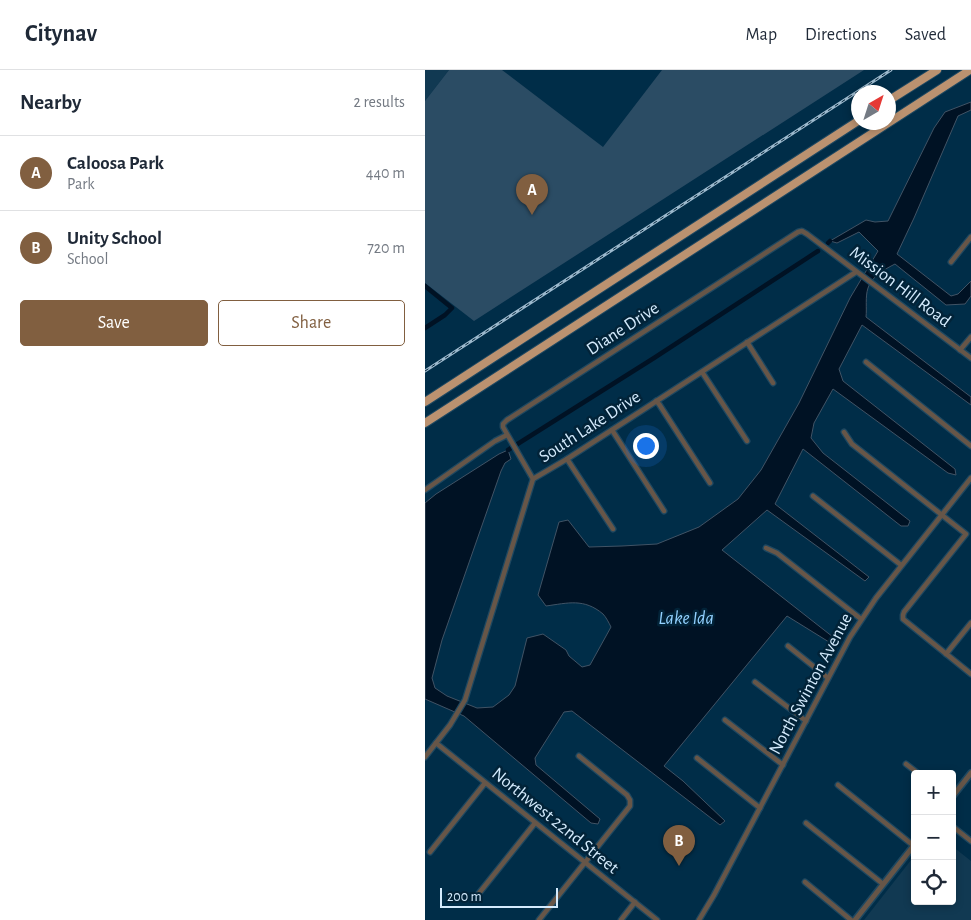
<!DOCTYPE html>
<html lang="en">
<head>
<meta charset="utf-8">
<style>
	:root { --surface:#fff; --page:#f6f6f7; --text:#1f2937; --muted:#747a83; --line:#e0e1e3; --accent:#815f40 }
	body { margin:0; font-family:"Alegreya Sans",sans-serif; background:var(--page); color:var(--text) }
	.controls { position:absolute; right:15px; bottom:15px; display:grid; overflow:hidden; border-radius:5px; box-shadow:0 2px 8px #0003 }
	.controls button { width:45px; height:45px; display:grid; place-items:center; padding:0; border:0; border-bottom:1px solid var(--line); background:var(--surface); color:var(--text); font:25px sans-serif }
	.compass { position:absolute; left:426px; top:15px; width:45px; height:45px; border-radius:50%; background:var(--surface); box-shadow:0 2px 8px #0003; rotate:39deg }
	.scale { position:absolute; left:15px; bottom:12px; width:118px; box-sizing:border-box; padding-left:5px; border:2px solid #d4ebfd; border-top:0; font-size:14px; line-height:18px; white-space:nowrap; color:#d4ebfd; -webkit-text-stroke:4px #022338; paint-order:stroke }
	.you { position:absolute; left:220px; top:375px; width:18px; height:18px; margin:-12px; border:4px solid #fff; border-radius:50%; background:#1a73e8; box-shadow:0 0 0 8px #1a73e833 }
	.badge { display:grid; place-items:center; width:32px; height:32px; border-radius:50%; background:var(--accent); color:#fff; font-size:16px; font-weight:700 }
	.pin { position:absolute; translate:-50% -41px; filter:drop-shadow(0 1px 2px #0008) }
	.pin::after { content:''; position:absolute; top:26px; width:18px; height:15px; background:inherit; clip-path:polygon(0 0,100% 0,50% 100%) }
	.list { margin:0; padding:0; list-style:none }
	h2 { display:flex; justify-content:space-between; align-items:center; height:65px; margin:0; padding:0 20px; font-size:21px }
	h2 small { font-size:16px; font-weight:400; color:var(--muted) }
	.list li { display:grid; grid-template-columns:32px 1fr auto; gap:15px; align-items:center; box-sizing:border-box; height:75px; padding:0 20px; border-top:1px solid var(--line) }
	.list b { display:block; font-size:19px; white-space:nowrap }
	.list p { margin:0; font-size:16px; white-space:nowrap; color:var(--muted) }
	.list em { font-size:16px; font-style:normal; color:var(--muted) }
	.actions { display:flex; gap:10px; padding:15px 20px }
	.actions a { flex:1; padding:11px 0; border:1px solid var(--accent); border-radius:5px; text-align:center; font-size:18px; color:var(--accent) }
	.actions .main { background:var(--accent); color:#fff }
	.icon { flex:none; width:28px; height:28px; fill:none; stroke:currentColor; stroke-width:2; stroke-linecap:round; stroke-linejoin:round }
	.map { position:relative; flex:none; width:546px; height:850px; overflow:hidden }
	header { display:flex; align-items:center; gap:30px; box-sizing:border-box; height:70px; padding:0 25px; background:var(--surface); border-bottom:1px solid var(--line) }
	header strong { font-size:24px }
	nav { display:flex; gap:28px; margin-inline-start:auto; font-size:18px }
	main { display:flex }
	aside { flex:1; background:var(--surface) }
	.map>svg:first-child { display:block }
	.built { fill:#113952 }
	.green { fill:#2b4c64 }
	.water { fill:#001224; stroke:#405365 }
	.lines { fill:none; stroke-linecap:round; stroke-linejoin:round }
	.canal { stroke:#001224; stroke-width:4.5 }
	.minor-casing { stroke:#1e4861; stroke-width:7 }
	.tertiary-casing { stroke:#1e4861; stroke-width:8 }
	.motorway-casing { stroke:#1e4861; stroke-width:10 }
	.minor { stroke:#675648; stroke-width:4.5 }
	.tertiary { stroke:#675648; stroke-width:5 }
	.motorway { stroke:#bb9270; stroke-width:8 }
	.rail-casing { stroke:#9cb9cd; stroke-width:3 }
	.rail { stroke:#022338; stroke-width:1; stroke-dasharray:4; stroke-linecap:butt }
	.labels { text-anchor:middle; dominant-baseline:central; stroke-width:5; stroke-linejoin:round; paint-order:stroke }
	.street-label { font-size:18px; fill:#d4ebfd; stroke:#022338 }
	.water-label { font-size:19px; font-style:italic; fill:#93d1ff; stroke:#022338 }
</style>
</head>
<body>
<header>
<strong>Citynav</strong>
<nav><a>Map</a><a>Directions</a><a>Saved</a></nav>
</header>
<main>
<aside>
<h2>Nearby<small>2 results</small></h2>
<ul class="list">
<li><span class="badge">A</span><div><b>Caloosa Park</b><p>Park</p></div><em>440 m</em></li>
<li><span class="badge">B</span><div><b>Unity School</b><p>School</p></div><em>720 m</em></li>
</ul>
<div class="actions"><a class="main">Save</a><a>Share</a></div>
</aside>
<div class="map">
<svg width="546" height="850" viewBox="0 0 546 850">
	<rect width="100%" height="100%" fill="#002d48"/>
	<!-- built -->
	<g class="built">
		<path d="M0 0H24L0 31Z"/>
		<path d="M527 776 546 791V850H439L490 785V831H527Z"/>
	</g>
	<!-- green -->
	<path class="green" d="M24 0H77L178 77 237 0H439L49 251 0 213V31Z"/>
	<!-- water -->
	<path class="water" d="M546 32V40L533 46 489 148 472 184 526 226 533 224 546 211V226L540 234 521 235 470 194C460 199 446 207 443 218 440 227 442 238 441 247L546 327V335L437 255 414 299 418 311 530 399 531 405 523 403 408 319 389 353 386 368 398 383 485 451 483 456H476L378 379 350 434 444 507 440 511 342 440 297 480 408 567 404 572 362 546 239 696 258 711 300 751 295 755 147 641 139 642 110 688 111 695 175 749 173 754 166 753 39 646 0 629V433L11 424 74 384 83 380 86 389 80 393 76 401 17 570 7 608 10 618 22 626 52 638 68 637 84 625 90 616 102 568 118 564 141 580 144 586 157 597 165 595 186 557C184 553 181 547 178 544 159 528 143 533 121 536L113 525 134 452 143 450 164 477 197 476 232 474 274 457 313 429 336 400 374 333 425 228 453 181 434 162 412 173 405 171 441 150 450 152 463 151 509 58 520 42Z"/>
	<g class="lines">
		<!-- canal -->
		<g class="canal">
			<path d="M403 173 405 171"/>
			<path d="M0 216 27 238 20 245 0 258"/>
			<path d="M83 380 229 288 393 181"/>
		</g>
		<defs>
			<g id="minor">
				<path d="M526 192 546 167"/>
				<path d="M322 272 348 313"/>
				<path d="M535 280 546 267"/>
				<path d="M441 292 546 376"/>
				<path d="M277 302 322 371"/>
				<path d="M231 331 234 334 285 413"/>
				<path d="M187 360 239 441"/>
				<path d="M419 362 427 374 541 464 479 542 478 545V549L546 604"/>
				<path d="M142 389 188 459"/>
				<path d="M108 409 78 357V354L82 350 373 162 377 161 382 164 546 288"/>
				<path d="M0 420 70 371 82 365"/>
				<path d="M388 426 476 495"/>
				<path d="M341 478 352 483 436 549"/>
				<path d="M363 576 403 608"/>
				<path d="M521 584 546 553"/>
				<path d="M330 612 381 651"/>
				<path d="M300 650 358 695"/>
				<path d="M11 673 232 850"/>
				<path d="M0 687 25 655 40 630 108 409 142 389 431 202"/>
				<path d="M272 688 335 738"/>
				<path d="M481 694 494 704"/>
				<path d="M413 715 489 776"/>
				<path d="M381 753 458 814"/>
				<path d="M527 756 546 771"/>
				<path d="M5 782 60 713"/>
				<path d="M380 812 426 850"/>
				<path d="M51 827 110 753"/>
				<path d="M114 850 205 736V730L202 725 154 686"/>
				<path d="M196 850 210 832"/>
				<path d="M274 850 289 825 425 567 451 528 546 408"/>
			</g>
			<g id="tertiary">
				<path d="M527 727 546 703"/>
				<path d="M430 850 490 774"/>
			</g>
			<g id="motorway">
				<path d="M463 31 512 0"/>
				<path d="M0 332 433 51"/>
				<path d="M0 353 545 0"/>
			</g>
		</defs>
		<!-- minor casing -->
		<use href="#minor" class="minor-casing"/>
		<!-- tertiary casing -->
		<use href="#tertiary" class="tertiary-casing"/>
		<!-- motorway casing -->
		<use href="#motorway" class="motorway-casing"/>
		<!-- minor -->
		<use href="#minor" class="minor"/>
		<!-- tertiary -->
		<use href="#tertiary" class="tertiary"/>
		<!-- motorway -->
		<use href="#motorway" class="motorway"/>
		<defs>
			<path id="rail" d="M0 301 466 0"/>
		</defs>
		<!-- rail casing -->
		<use href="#rail" class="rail-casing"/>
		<!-- rail -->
		<use href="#rail" class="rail"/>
	</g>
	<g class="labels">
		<!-- street labels -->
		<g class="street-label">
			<text transform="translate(475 217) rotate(37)">Mission Hill Road</text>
			<text transform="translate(198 259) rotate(-33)">Diane Drive</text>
			<text transform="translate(165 357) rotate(-33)">South Lake Drive</text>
			<text transform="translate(386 614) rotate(-62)">North Swinton Avenue</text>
			<text transform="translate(130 751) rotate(39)">Northwest 22nd Street</text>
		</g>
		<!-- water labels -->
		<g class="water-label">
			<text x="261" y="548">Lake Ida</text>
		</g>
	</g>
</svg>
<div class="controls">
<button>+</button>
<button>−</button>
<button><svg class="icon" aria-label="locate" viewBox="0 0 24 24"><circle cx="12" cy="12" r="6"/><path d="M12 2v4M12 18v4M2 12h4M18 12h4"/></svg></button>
</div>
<svg class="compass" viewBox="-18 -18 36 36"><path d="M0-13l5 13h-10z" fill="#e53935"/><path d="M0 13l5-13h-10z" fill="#747a83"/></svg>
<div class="scale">200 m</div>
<div class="you"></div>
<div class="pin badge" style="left:107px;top:145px">A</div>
<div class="pin badge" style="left:254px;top:796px">B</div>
</div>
</main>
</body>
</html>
